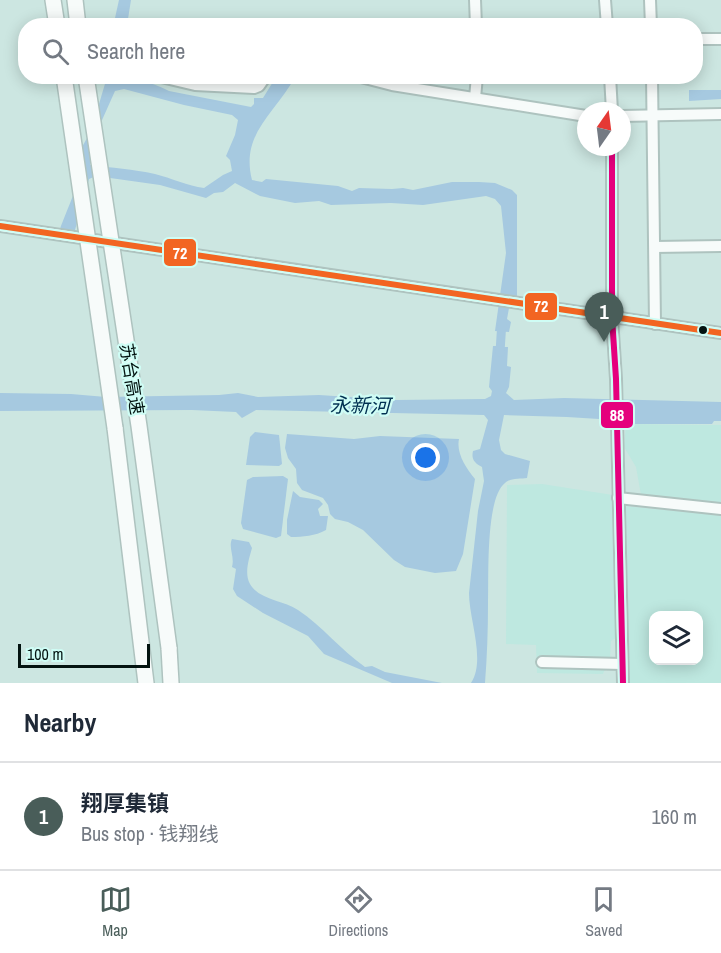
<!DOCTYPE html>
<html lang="en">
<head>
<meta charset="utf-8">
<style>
	:root { --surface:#fff; --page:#f2f2f3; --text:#1f2937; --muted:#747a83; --line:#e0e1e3; --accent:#495d59 }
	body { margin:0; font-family:"Archivo Narrow","Noto Sans SC",sans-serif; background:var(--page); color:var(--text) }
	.controls { position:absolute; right:18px; bottom:18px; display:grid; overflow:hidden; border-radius:12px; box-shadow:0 3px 15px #0003 }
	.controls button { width:54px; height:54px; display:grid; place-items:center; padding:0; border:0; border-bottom:2px solid var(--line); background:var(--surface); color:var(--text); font:30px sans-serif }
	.compass { position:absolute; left:577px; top:102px; width:54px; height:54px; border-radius:50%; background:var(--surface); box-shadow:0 3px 15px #0003; rotate:14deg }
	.scale { position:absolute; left:18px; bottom:15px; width:132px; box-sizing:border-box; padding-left:6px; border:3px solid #031310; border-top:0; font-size:16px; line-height:21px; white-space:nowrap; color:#031310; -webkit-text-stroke:4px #cffdf5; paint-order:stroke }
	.you { position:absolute; left:426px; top:458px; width:21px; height:21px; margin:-15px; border:4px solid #fff; border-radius:50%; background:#1a73e8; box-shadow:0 0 0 9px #1a73e833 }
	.badge { display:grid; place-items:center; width:39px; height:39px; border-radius:50%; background:var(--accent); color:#fff; font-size:20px; font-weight:700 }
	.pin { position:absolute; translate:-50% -50px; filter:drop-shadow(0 2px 3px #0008) }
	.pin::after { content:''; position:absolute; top:32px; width:21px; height:18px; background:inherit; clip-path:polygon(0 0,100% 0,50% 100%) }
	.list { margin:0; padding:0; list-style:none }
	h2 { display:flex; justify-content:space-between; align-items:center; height:78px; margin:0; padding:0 24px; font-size:26px }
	h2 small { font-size:20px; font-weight:400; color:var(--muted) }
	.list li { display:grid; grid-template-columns:39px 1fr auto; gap:18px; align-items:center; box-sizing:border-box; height:108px; padding:0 24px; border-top:2px solid var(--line) }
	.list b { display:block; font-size:22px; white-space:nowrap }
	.list p { margin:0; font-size:20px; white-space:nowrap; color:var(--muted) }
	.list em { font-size:20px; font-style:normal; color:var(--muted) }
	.icon { flex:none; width:33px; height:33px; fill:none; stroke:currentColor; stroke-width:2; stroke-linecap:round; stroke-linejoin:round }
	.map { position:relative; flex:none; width:721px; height:683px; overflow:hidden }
	.search { position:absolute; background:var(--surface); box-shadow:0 3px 15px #0003; left:18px; right:18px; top:18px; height:66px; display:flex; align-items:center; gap:15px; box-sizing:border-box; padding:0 21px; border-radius:24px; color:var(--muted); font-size:22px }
	.sheet { height:186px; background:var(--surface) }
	nav { display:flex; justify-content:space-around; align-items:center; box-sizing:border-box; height:84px; border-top:2px solid var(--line); background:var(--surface); font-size:16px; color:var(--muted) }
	nav a { display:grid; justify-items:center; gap:3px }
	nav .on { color:var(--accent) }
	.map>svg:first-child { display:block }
	.built { fill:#bee8e0; fill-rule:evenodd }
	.water { fill:#a6c9e0; fill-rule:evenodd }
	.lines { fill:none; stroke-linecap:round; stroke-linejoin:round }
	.canal { stroke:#a6c9e0; stroke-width:9 }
	.minor-casing { stroke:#aec3bf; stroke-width:14 }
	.highway-casing { stroke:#aec3bf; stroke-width:18 }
	.minor { stroke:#f7fbfa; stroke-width:10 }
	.highway { stroke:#f7fbfa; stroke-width:15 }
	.highway-bridge-casing { stroke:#aec3bf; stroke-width:18; stroke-linecap:butt }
	.highway-bridge { stroke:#f7fbfa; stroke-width:15 }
	.bus-1-casing { stroke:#cffdf5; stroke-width:10 }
	.bus-2-casing { stroke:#cffdf5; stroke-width:10 }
	.bus-1 { stroke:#f26522; stroke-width:6 }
	.bus-2 { stroke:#e5007d; stroke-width:6 }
	.bus-dot { fill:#031310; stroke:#cffdf5; stroke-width:2 }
	.labels { text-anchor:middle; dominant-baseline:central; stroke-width:4.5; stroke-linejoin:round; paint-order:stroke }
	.street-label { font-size:18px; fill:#031310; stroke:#cffdf5 }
	.water-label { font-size:20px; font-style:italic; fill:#003051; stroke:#cffdf5 }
	.line-badge { stroke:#cffdf5; stroke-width:2 }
	.badge-label { font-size:16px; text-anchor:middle; font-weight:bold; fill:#fff }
</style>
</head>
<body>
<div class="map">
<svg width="721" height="683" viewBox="0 0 721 683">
	<rect width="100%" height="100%" fill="#cce6e1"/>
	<!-- built -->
	<g class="built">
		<path d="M626 424 721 425V503L641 495 636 467 624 447Z"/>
		<path d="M542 484 613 495 616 638 611 641 610 657 603 674 537 673 536 645 506 644 507 485Z"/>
		<path d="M624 506 721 515V683H630ZM654 616H698V660H654Z"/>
	</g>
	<!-- water -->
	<g class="water">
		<path d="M119 0H131L127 25H115V18Z"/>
		<path d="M107 77C128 77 150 81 169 91L251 107 254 104V98H263L276 77H295C276 113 240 133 252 180L262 182 266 179 338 186 352 191 359 188 392 189 403 188 413 190 452 182H479L495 183 512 190 517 195V298L511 297 507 319 511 322 509 332 495 331 506 253 501 206 495 199 486 196 423 205 391 203 331 205 319 201 295 203 260 196 235 183 223 192 214 193 206 198 160 185 96 176 89 179 75 230 60 229C67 209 88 166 82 147L91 131ZM124 89 184 105 232 115 238 120 235 135 226 156 230 160 232 171 223 175 204 188C188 186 171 178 155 174 133 169 112 168 90 165L94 138 115 91Z"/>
		<path d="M689 90H721V99L689 101Z"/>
		<path d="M500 343H504V347H508L507 366 511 367 509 387 506 393 514 400 564 398 721 402V421H714L712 424H626L599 419 567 417 504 415 499 440 501 450 505 454 530 461 527 478C520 479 510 478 505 483 485 498 489 580 488 604 488 631 487 657 485 683H471C486 660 469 620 469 593L478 511 484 481 482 467C475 463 471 460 473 451L480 449 488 420 484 415 256 410 242 418 236 412 192 410 0 411V393L71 394 106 397 219 395 238 393 258 397 319 395 396 400 485 399 491 396 492 391 489 387 493 346H499Z"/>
		<path d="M255 432 279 435 282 464 279 466 246 465 250 437Z"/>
		<path d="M287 434 354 439 380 436 459 439C456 453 466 468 475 479L463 554 456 571 435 573 405 567 394 560 363 530 348 522 335 519 330 514 328 505 323 498 302 490 297 483 296 469 288 458 285 448Z"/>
		<path d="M283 476 288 479 281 536 276 538 243 529 241 523 247 480 253 477Z"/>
		<path d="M293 491 300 497 319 500 323 504 318 509 320 516H328L326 530C315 536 303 537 291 537L287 534V520Z"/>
		<path d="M232 539 249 542 252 548C249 559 244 573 250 584 259 600 283 600 298 610 322 626 341 650 365 667L372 666 385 672 442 683H392L324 654 308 636 263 613 237 596 233 589 236 569 232 567C235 556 228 548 232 539Z"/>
	</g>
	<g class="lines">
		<!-- canal -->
		<path class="canal" d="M500 352 502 321"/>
		<defs>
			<g id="minor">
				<path d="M475 0 476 26"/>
				<path d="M605 0 607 26"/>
				<path d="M650 0 651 26"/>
				<path d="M696 39H721"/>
				<path d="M157 76 195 85 254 88 259 86 266 76"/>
				<path d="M357 76 392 85 586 116"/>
				<path d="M610 76 612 111"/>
				<path d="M652 76 655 324"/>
				<path d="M475 98 477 76"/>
				<path d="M622 116 721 114"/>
				<path d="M612 147V317L616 379 623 683"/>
				<path d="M0 226 721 333"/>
				<path d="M655 247 721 246"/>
				<path d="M618 498 721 509"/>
				<path d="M542 662 622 664"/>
			</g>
			<g id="highway">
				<path d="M53 0 57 26"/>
				<path d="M75 0 78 26"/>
				<path d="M115 428 146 683"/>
				<path d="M169 648 171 683"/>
			</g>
		</defs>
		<!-- minor casing -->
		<use href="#minor" class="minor-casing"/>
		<!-- highway casing -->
		<use href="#highway" class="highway-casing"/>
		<!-- minor -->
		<use href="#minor" class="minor"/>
		<!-- highway -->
		<use href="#highway" class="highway"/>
		<defs>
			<g id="highway-bridge">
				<path d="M64 76 115 428"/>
				<path d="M86 76 139 426 169 648"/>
			</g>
		</defs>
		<!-- highway-bridge casing -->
		<use href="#highway-bridge" class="highway-bridge-casing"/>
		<!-- highway-bridge -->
		<use href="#highway-bridge" class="highway-bridge"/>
		<defs>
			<path id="bus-1" d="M0 226 721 333"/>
			<path id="bus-2" d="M612 147V317L616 379 623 683"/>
		</defs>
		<!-- bus-1 casing -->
		<use href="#bus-1" class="bus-1-casing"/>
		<!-- bus-2 casing -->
		<use href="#bus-2" class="bus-2-casing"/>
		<!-- bus-1 -->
		<use href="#bus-1" class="bus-1"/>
		<!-- bus-2 -->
		<use href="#bus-2" class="bus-2"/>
	</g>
	<!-- markers -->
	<circle class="bus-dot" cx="703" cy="330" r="5"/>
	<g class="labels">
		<!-- street labels -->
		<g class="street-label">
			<text transform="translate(132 379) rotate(81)">苏台高速</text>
		</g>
		<!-- water labels -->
		<g class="water-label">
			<text transform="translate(360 405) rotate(1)">永新河</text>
		</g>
	</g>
	<g class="line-badge">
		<rect x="163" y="238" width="34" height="29" rx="6" fill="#f26522"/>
		<rect x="524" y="292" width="34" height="29" rx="6" fill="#f26522"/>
		<rect x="600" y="401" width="34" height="28" rx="6" fill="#e5007d"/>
	</g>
	<g class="badge-label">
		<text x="180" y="259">72</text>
		<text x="541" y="312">72</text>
		<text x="617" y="421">88</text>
	</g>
</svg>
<div class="controls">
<button><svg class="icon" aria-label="layers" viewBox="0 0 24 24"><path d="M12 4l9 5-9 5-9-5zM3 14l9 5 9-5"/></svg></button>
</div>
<svg class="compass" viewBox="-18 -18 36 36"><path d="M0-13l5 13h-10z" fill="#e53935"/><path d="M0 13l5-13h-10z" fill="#747a83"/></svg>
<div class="scale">100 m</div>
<div class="you"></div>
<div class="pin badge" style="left:604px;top:342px">1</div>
<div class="search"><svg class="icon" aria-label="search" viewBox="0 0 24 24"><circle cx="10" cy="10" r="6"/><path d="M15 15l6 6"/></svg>Search here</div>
</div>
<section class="sheet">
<h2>Nearby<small></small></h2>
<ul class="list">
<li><span class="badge">1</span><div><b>翔厚集镇</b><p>Bus stop · 钱翔线</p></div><em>160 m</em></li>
</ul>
</section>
<nav>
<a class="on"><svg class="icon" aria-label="map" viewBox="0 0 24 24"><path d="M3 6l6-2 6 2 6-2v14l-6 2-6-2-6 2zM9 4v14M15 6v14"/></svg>Map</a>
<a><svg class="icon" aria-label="directions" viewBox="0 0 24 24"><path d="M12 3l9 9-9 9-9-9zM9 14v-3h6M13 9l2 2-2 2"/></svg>Directions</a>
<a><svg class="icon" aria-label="saved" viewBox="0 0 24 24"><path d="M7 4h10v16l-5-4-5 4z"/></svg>Saved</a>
</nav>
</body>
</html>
